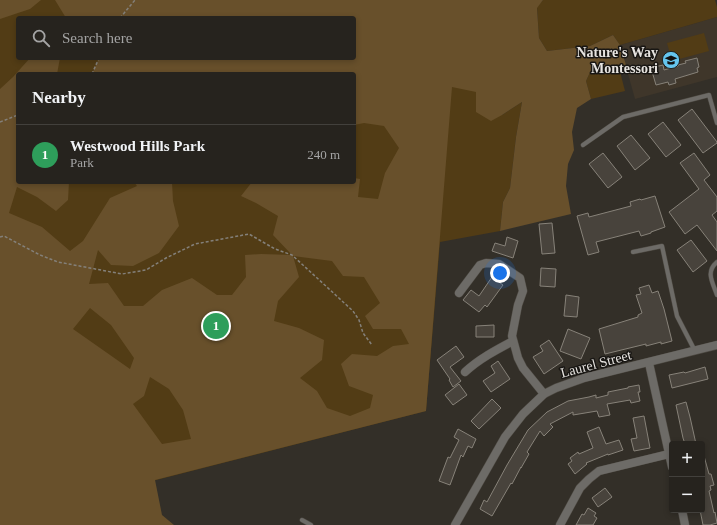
<!DOCTYPE html>
<html lang="en">
<head>
<meta charset="utf-8">
<style>
	:root { --surface:#26231e; --page:#2e2b27; --text:#f1f3f6; --muted:#a4a4a4; --line:#42403c; --accent:#8c9099 }
	body { margin:0; font-family:Georgia,serif; background:var(--page); color:var(--text) }
	.controls { position:absolute; right:12px; bottom:12px; display:grid; overflow:hidden; border-radius:4px; box-shadow:0 2px 6px #0003 }
	.controls button { width:36px; height:36px; display:grid; place-items:center; padding:0; border:0; border-bottom:1px solid var(--line); background:var(--surface); color:var(--text); font:20px sans-serif }
	.you { position:absolute; left:500px; top:273px; width:14px; height:14px; margin:-10px; border:3px solid #fff; border-radius:50%; background:#1a73e8; box-shadow:0 0 0 6px #1a73e833 }
	.badge { display:grid; place-items:center; width:26px; height:26px; border-radius:50%; background:var(--accent); color:#fff; font-size:13px; font-weight:700 }
	.pin { position:absolute; translate:-50% -50%; border:2px solid #fff; box-shadow:0 1px 4px #0006 }
	.list { margin:0; padding:0; list-style:none }
	h2 { display:flex; justify-content:space-between; align-items:center; height:52px; margin:0; padding:0 16px; font-size:17px }
	h2 small { font-size:13px; font-weight:400; color:var(--muted) }
	.list li { display:grid; grid-template-columns:26px 1fr auto; gap:12px; align-items:center; box-sizing:border-box; height:60px; padding:0 16px; border-top:1px solid var(--line) }
	.list b { display:block; font-size:15px; white-space:nowrap }
	.list p { margin:0; font-size:13px; white-space:nowrap; color:var(--muted) }
	.list em { font-size:13px; font-style:normal; color:var(--muted) }
	.icon { flex:none; width:22px; height:22px; fill:none; stroke:currentColor; stroke-width:2; stroke-linecap:round; stroke-linejoin:round }
	.map { position:relative; flex:none; width:717px; height:525px; overflow:hidden }
	.search { position:absolute; background:var(--surface); box-shadow:0 2px 6px #0003; left:16px; top:16px; width:340px; height:44px; display:flex; align-items:center; gap:10px; box-sizing:border-box; padding:0 14px; border-radius:4px; color:var(--muted); font-size:15px }
	.panel { position:absolute; background:var(--surface); box-shadow:0 2px 6px #0003; left:16px; top:72px; width:340px; height:112px; border-radius:4px }
	.map>svg:first-child { display:block }
	.built { fill:#3f362a }
	.green { fill:#523c15; fill-rule:evenodd }
	.forest { fill:#68502b; fill-rule:evenodd }
	.building { fill:#48433c; stroke:#878279 }
	.lines { fill:none; stroke-linecap:round; stroke-linejoin:round }
	.lane-casing { stroke:#504c45; stroke-width:5 }
	.street-casing { stroke:#504c45; stroke-width:9 }
	.path { stroke:#84807a; stroke-width:1.5; stroke-dasharray:3 2; stroke-linecap:butt }
	.lane { stroke:#6d6b67; stroke-width:4 }
	.street { stroke:#6d6b67; stroke-width:8 }
	.labels { text-anchor:middle; dominant-baseline:central; stroke-width:3; stroke-linejoin:round; paint-order:stroke }
	.poi-label { font-size:14px; font-weight:bold; fill:#e7e4e0; stroke:#191714; text-anchor:end }
	.street-label { font-size:14px; fill:#e7e4e0; stroke:#191714 }
</style>
</head>
<body>
<div class="map">
<svg width="717" height="525" viewBox="0 0 717 525">
	<rect width="100%" height="100%" fill="#332f28"/>
	<!-- built -->
	<path class="built" d="M717 17V77L635 99 620 45Z"/>
	<!-- green -->
	<g class="green">
		<path d="M0 0H481L476 92 502 115 522 102 516 137 510 188 503 202 500 231 440 242 426 411 0 520ZM18 18H354V58H18ZM18 74H354V182H18Z"/>
		<path d="M543 0H715L717 7V17L620 45 613 35 590 46 547 51 539 38 537 7Z"/>
		<path d="M704 33 709 51 672 61 667 43Z"/>
		<path d="M618 64 625 91 591 99 586 81 591 70Z"/>
	</g>
	<!-- forest -->
	<g class="forest">
		<path d="M0 0H41L30 9 0 19Z"/>
		<path d="M55 0H543L537 8 539 38 547 51 590 46 613 35 620 45 629 75 618 64 591 70 586 81 591 99 577 108 572 132 574 150 568 164 566 186 571 214 500 231 503 202 510 188 516 137 522 102 502 115 491 121 476 112V92L452 87 426 411 155 480 162 515 174 525H0V89L13 77 30 58H60L57 74H18V182H69L68 200 56 211 37 197 17 187 9 213 42 227 70 251 83 241 110 198 137 186 134 182H172L173 201 179 226 159 253 133 266 111 265 98 250 89 284 108 283 124 306H143L162 290 192 278 217 295H232L246 277 245 255 261 254 292 255 273 235 278 216 256 203 241 196 252 182H354V178L360 179 358 197 378 199 385 173 399 148 384 126 364 123 354 125V74H92L99 58H354V18H66ZM293 256 332 261 343 276 364 277 380 303 365 316 373 329H401L409 344 393 346 377 356 352 354 341 364 349 386 373 395 370 408 350 416 327 408 317 391 300 378 322 360 324 340 299 328 274 321 278 301 299 277ZM90 308 111 325 134 358 130 369 73 329ZM150 377 169 389 183 410 191 439 162 444 133 404 144 396Z"/>
	</g>
	<!-- building -->
	<g class="building">
		<path d="M697 58 699 67 697 68 698 72 675 79 676 83 669 85 668 82 656 85 651 68 663 65 664 70 678 66V65L686 63 685 61Z"/>
		<path d="M692 109 717 142V143L703 153 678 120Z"/>
		<path d="M663 122 681 145 666 157 648 134Z"/>
		<path d="M631 135 650 158 635 170 617 146Z"/>
		<path d="M603 153 622 177 608 188 589 164Z"/>
		<path d="M694 153 710 175 704 180 717 197V211L712 215 717 222V251L697 225 685 234 669 212 699 189 680 163Z"/>
		<path d="M655 196 665 227 651 232V233L641 236 639 231 596 242 599 252 588 255 577 216 588 213 589 217 631 206 630 202 640 199 641 200Z"/>
		<path d="M552 223 555 253 542 254 539 224Z"/>
		<path d="M507 237 518 241 513 258 492 251 495 243 505 246Z"/>
		<path d="M691 240 707 261 693 272 677 250Z"/>
		<path d="M541 268 556 269 555 287 540 286Z"/>
		<path d="M492 277 503 285 487 307 485 305 479 312 463 300 471 290 479 296Z"/>
		<path d="M649 285 652 293 658 291 664 309 672 341 661 344V342L646 346V344L605 354 599 329 638 317V315L642 313 636 295 641 294 639 288Z"/>
		<path d="M566 295 579 297 577 317 564 316Z"/>
		<path d="M494 325V337H476V326Z"/>
		<path d="M568 329 590 338 581 359 560 351Z"/>
		<path d="M549 340 563 361 544 374 533 357 543 351 540 346Z"/>
		<path d="M456 346 464 357 450 367 461 381 453 387 449 380 450 379 437 360Z"/>
		<path d="M498 361 510 379 491 392 483 381 495 373 491 366Z"/>
		<path d="M705 367 708 379 672 388 669 375 684 372 685 373Z"/>
		<path d="M459 384 467 395 453 405 445 395Z"/>
		<path d="M639 385 640 392H638L640 401 631 403 630 400 607 404 610 415 599 417 597 411 573 415V412L550 424 553 427 544 436 540 431 527 452 529 454 521 468V467L512 484 511 483 492 516 480 509 484 500 487 502 507 465 528 430 547 412 568 401 589 397 596 395V398L608 395V392L628 388V387Z"/>
		<path d="M492 399 501 408 479 429 471 421Z"/>
		<path d="M686 402 690 417 696 444H685L683 438 676 405Z"/>
		<path d="M644 416 650 448 634 451 631 439 637 438 633 418Z"/>
		<path d="M599 427 606 444 619 440 623 450 608 455V454L586 463 587 464 575 474 568 464 572 461 570 458 578 452 579 454 593 448 587 432Z"/>
		<path d="M458 429 476 439 472 448 468 446 463 457 461 455 450 485 439 481 448 457 450 458 459 440 454 437Z"/>
		<path d="M704 456 709 474H711L714 485 710 486 711 490 709 491 714 513 715 512 717 523 710 525H703L700 510H702V457Z"/>
		<path d="M605 488 612 497 598 507 592 498Z"/>
		<path d="M588 508 596 513 594 516 597 518 593 525H576L582 514 584 515Z"/>
	</g>
	<g class="lines">
		<defs>
			<g id="lane">
				<path d="M583 145 623 117 709 95 717 123"/>
				<path d="M633 252 662 246 677 316 695 351"/>
				<path d="M717 262C705 272 713 283 717 295"/>
				<path d="M302 520 311 525"/>
			</g>
			<g id="street">
				<path d="M459 293 480 265 486 263 499 264 520 278 523 291 518 305 512 336 518 358 523 368 544 394"/>
				<path d="M649 363 672 467"/>
				<path d="M465 372C479 359 496 350 513 341"/>
				<path d="M682 510 685 525"/>
				<path d="M455 525 505 437 523 414 544 394 556 388 584 378 717 345"/>
				<path d="M560 525 580 488 589 479 599 471 669 454"/>
			</g>
		</defs>
		<!-- lane casing -->
		<use href="#lane" class="lane-casing"/>
		<!-- street casing -->
		<use href="#street" class="street-casing"/>
		<!-- path -->
		<g class="path">
			<path d="M120 18 135 0"/>
			<path d="M92 74 99 58"/>
			<path d="M0 122 18 115"/>
			<path d="M0 237 4 236 40 255 58 262 122 274 146 270 166 258 195 244 249 234 275 249 292 255 353 311 359 320 363 333 372 345"/>
		</g>
		<!-- lane -->
		<use href="#lane" class="lane"/>
		<!-- street -->
		<use href="#street" class="street"/>
	</g>
	<!-- icons -->
	<defs>
		<symbol id="school-disc" viewBox="-11 -11 22 22"><circle r="9.5" fill="#65c5ee" stroke="#191714"/><path d="M0-5L7-2L0 1L-7-2ZM-4 1L0 2.5L4 1V4Q0 6-4 4Z" fill="#111"/></symbol>
	</defs>
	<g fill-rule="evenodd">
		<use href="#school-disc" x="661" y="50" width="20" height="20"/>
	</g>
	<g class="labels">
		<!-- poi labels -->
		<g class="poi-label">
			<text x="658" y="52">Nature's Way<tspan x="658" dy="16">Montessori</tspan></text>
		</g>
		<!-- street labels -->
		<g class="street-label">
			<text transform="translate(596 364) rotate(-15)">Laurel Street</text>
		</g>
	</g>
</svg>
<div class="controls">
<button>+</button>
<button>−</button>
</div>
<div class="you"></div>
<div class="pin badge" style="left:216px;top:326px;background:#2e9e5b">1</div>
<div class="search"><svg class="icon" aria-label="search" viewBox="0 0 24 24"><circle cx="10" cy="10" r="6"/><path d="M15 15l6 6"/></svg>Search here</div>
<section class="panel">
<h2>Nearby<small></small></h2>
<ul class="list">
<li><span class="badge" style="background:#2e9e5b">1</span><div><b>Westwood Hills Park</b><p>Park</p></div><em>240 m</em></li>
</ul>
</section>
</div>
</body>
</html>
